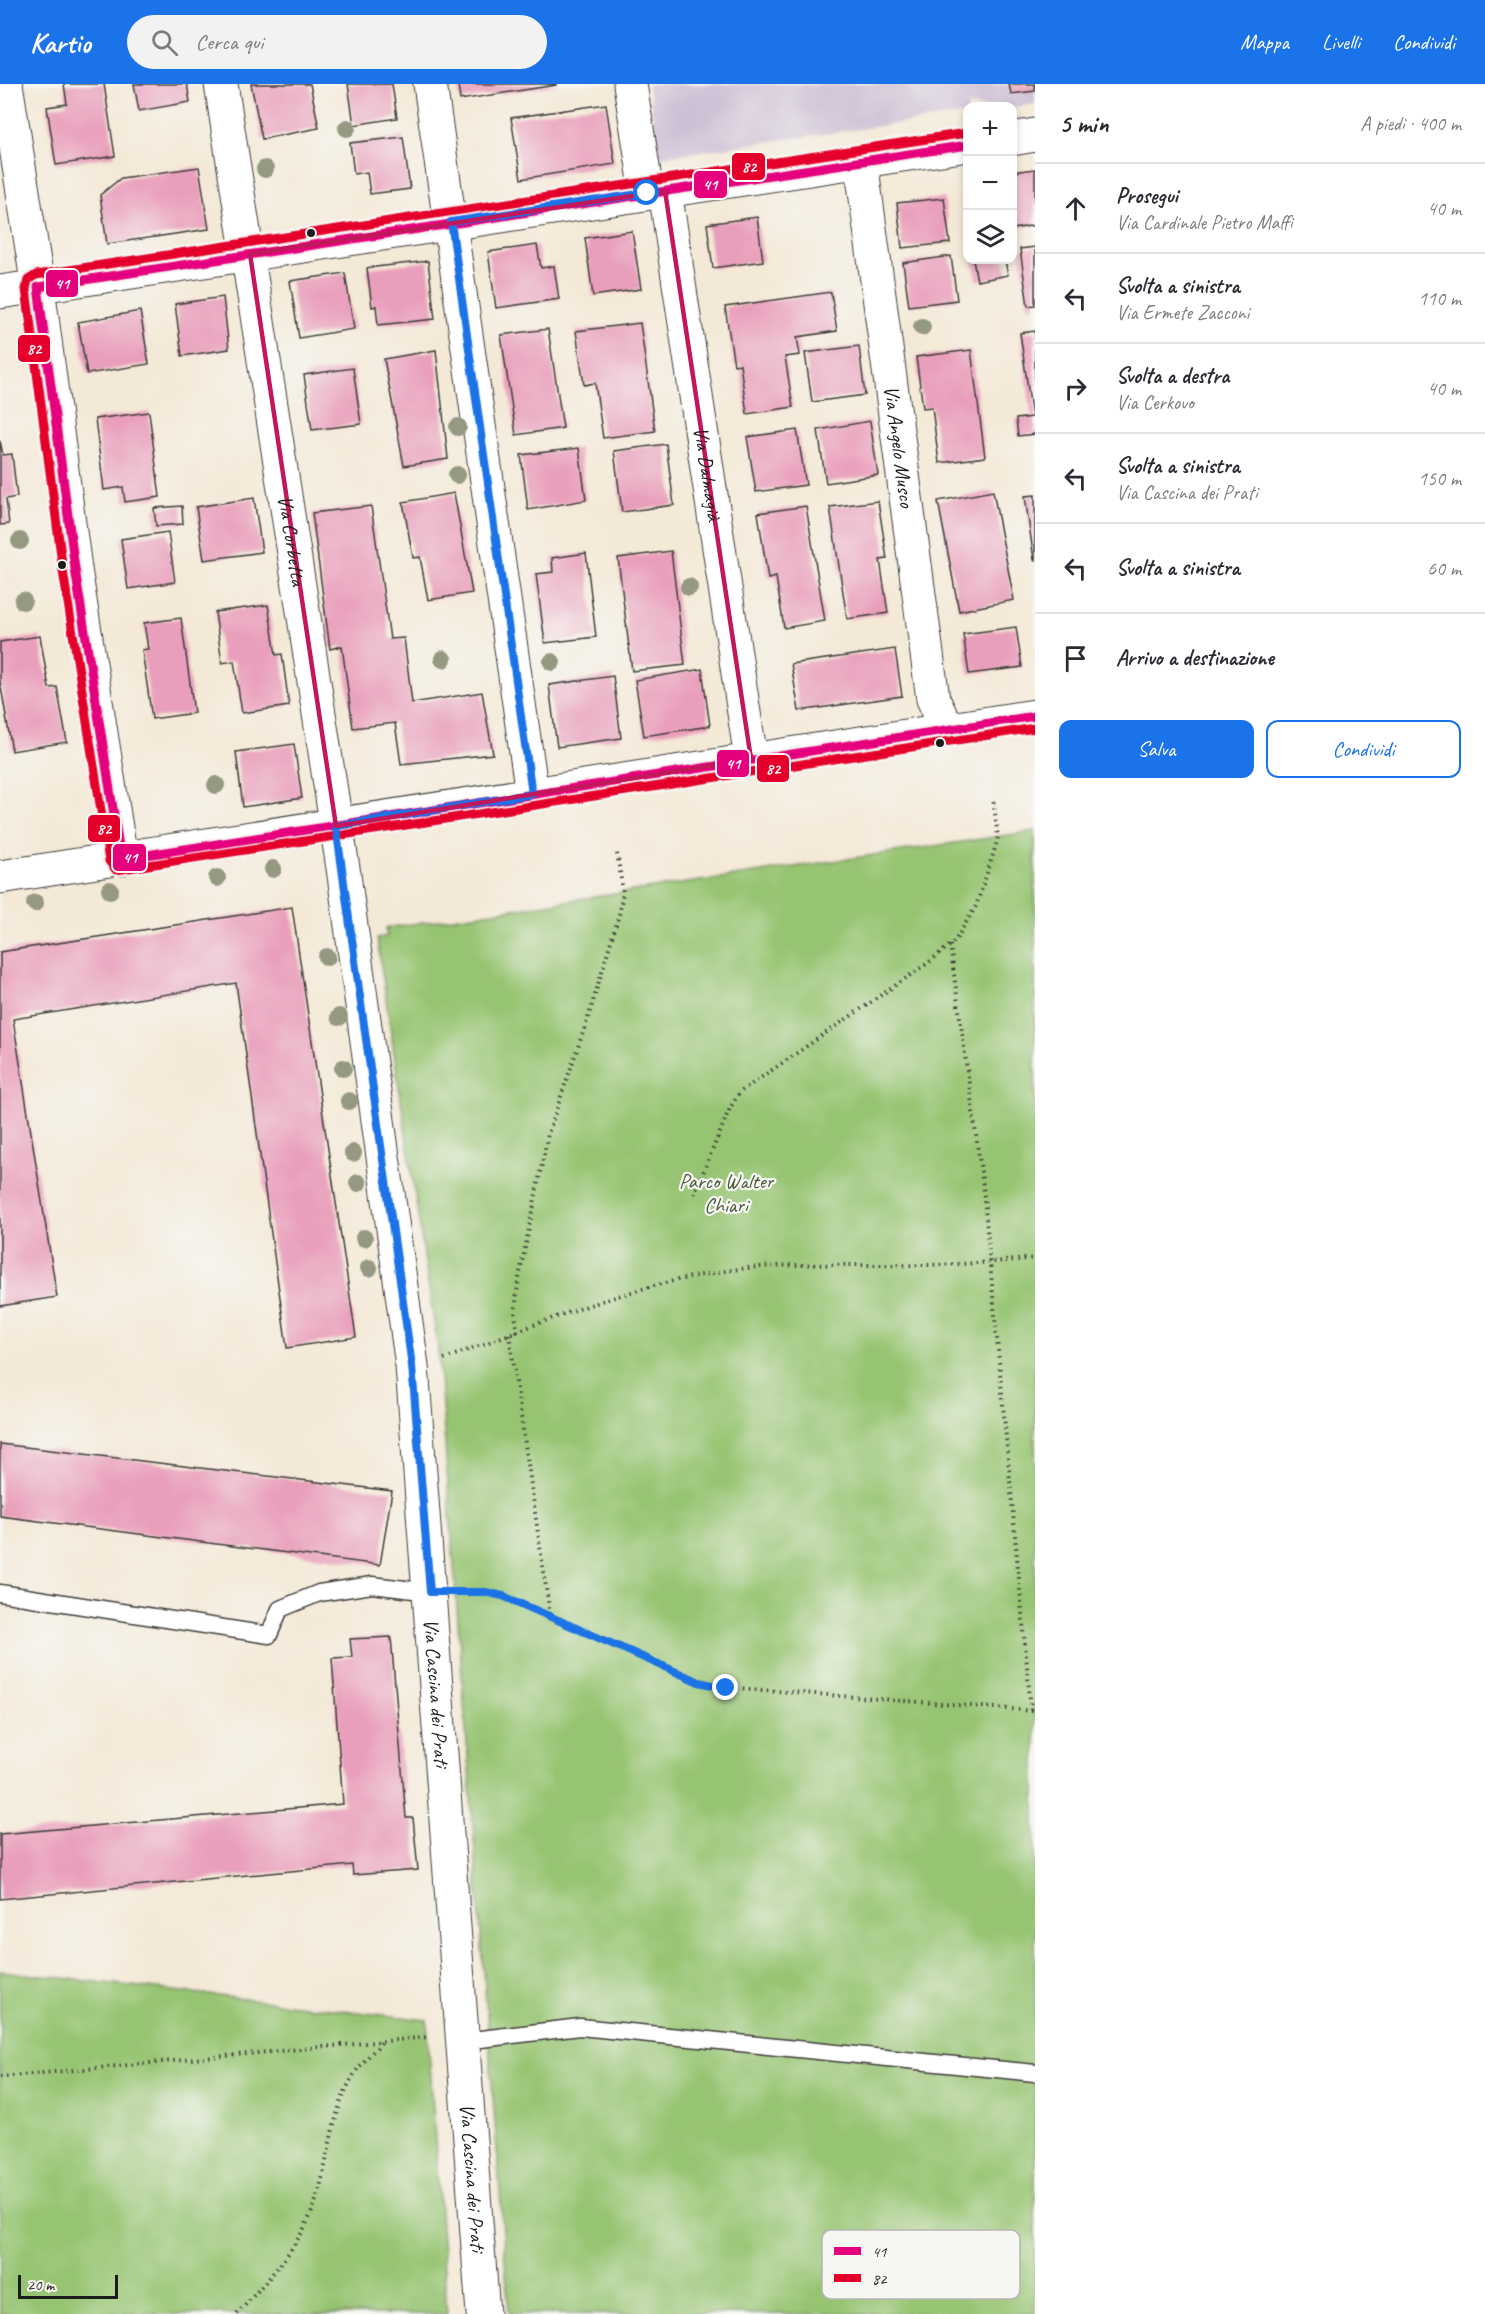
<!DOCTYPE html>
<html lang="it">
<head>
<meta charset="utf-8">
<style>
	:root { --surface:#fff; --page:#f2f2f3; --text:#2b2b33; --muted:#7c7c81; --line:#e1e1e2; --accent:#1a73e8 }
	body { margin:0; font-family:Caveat,sans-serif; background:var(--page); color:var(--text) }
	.controls { position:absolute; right:18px; top:18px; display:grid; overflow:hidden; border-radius:12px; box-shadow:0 3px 9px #0003 }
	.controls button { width:54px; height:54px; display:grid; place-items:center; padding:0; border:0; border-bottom:2px solid var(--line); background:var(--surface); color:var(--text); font:30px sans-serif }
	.scale { position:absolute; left:18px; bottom:15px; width:100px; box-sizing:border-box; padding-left:6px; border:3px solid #1c1c1c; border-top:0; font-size:16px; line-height:21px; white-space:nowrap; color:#1c1c1c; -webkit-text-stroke:4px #f6f6f2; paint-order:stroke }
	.stop { position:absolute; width:18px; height:18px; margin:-14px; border:4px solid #1a73e8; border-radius:50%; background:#fff }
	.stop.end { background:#1a73e8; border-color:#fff; box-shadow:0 2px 6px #0008 }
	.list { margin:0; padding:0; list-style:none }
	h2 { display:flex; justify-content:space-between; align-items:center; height:78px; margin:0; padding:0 24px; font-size:26px }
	h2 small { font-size:20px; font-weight:400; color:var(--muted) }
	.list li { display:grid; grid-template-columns:39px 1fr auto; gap:18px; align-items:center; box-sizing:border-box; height:90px; padding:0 24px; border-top:2px solid var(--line) }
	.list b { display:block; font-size:22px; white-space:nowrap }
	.list p { margin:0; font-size:20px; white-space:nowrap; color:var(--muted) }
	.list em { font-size:20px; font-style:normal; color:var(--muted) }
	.actions { display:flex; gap:12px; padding:18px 24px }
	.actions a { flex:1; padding:14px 0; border:2px solid var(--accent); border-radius:12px; text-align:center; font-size:21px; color:var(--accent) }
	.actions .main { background:var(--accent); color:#fff }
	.icon { flex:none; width:33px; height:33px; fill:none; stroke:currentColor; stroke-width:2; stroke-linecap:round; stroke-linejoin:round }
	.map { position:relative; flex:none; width:1035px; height:2230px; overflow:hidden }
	header { display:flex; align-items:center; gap:36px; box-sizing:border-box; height:84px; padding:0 30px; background:var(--accent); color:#fff }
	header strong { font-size:28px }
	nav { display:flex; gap:33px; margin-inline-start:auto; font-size:21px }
	.search { width:420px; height:54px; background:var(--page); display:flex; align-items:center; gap:15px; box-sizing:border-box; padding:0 21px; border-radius:33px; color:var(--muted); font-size:22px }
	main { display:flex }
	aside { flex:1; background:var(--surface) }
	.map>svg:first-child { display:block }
	.industrial { fill:#ccbed4 }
	.green { fill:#97c472; stroke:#5a7047; stroke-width:1.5 }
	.building { fill:#e99fbb }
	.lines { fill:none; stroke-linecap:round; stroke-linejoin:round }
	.lane-casing { stroke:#3c3b38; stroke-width:19 }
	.street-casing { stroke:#3c3b38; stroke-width:35 }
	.path { stroke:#3c3b38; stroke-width:4; stroke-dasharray:1.5 4.5; stroke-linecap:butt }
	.lane { stroke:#fff; stroke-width:16 }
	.street { stroke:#fff; stroke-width:33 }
	.bus-1-casing { stroke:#f6f6f2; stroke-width:14 }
	.bus-2-casing { stroke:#f6f6f2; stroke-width:14 }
	.bus-1 { stroke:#e5007d; stroke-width:9 }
	.bus-2 { stroke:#e4002b; stroke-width:9 }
	.tree { fill:#959981 }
	.route { stroke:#1a73e8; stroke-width:8 }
	.marked { fill:none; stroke:#c2185b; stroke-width:4.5; stroke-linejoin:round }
	.bus-dot { fill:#1c1c1c; stroke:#f6f6f2; stroke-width:2 }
	.labels { text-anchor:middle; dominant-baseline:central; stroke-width:4.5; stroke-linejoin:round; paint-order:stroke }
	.street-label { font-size:21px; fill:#1c1c1c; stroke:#f6f6f2 }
	.park-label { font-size:21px; fill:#47573a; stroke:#f6f6f2 }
	.key { fill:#f6f6f2; stroke:#b5b5b2; stroke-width:1.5 }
	.key-label { font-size:16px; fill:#1c1c1c }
	.line-badge { stroke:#f6f6f2; stroke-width:2 }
	.badge-label { font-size:16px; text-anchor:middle; font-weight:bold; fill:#fff }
</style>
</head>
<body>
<header>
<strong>Kartio</strong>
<div class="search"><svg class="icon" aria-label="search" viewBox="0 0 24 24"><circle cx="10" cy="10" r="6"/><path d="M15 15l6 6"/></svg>Cerca qui</div>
<nav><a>Mappa</a><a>Livelli</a><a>Condividi</a></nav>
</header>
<main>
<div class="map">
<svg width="1035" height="2230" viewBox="0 0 1035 2230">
	<rect width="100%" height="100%" fill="#f6f6f2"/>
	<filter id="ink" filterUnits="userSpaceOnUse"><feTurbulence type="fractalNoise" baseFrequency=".0167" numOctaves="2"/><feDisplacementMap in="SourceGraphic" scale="12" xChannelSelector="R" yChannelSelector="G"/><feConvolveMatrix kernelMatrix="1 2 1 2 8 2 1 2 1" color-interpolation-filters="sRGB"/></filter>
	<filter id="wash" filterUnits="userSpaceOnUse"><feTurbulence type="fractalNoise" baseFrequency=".008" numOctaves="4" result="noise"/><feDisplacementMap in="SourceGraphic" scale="24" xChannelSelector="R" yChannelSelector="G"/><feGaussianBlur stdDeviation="1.35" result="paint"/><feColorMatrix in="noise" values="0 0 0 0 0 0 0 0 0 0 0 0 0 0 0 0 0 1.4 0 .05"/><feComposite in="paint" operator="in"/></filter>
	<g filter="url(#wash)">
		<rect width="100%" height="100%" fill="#f4e9d7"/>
		<!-- industrial -->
		<path class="industrial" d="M648 0H1035V20L1013 23 968 22 967 30 659 73Z"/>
		<!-- green -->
		<g class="green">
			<path d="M1035 747V2230H509L438 1266 377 854 387 852 386 844Z"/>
			<path d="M0 1887 427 1936 447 2230H0Z"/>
		</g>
		<g id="blocks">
			<!-- building -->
			<g class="building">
				<path d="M64 0H104L115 72 56 81 47 23 67 20Z"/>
				<path d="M134 0H187L190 18 139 27Z"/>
				<path d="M251 0H310L319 44 262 55Z"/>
				<path d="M348 0H392L397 34 354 41Z"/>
				<path d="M458 0H556V1L460 16Z"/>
				<path d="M1009 0H1035V7L1011 10Z"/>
				<path d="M606 20 615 80 521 95 511 34Z"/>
				<path d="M403 53 410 105 370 110 367 88 354 90 350 59Z"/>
				<path d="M199 83 209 145 107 160 100 111 121 94Z"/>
				<path d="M1035 85V141L1013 145 1012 88Z"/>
				<path d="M944 114 950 159 902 164 897 119Z"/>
				<path d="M757 133 763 177 713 184 707 140Z"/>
				<path d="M632 147 641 205 593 212 585 154Z"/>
				<path d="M537 161 541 184 554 182 559 215 496 224 488 168Z"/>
				<path d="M1035 163V221L1028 222 1020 165Z"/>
				<path d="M951 172 957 216 909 222 903 179Z"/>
				<path d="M973 176H1005L1008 191 977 197Z"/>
				<path d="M428 177 435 235 378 241 376 222 372 223 367 184Z"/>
				<path d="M345 189 354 245 299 254 290 197Z"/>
				<path d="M831 208 837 247 797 253 800 271 785 273 793 323 747 330 740 280 734 281 725 223Z"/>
				<path d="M223 213 229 265 182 272 175 220Z"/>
				<path d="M140 227 149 280 87 290 78 238Z"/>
				<path d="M640 239 655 347 603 354 595 299 584 301 576 247Z"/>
				<path d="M548 245 563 344 516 351 501 251Z"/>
				<path d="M1035 247V350L1018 352 1016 335 1032 333 1020 249Z"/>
				<path d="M859 262 865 311 812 318 805 269Z"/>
				<path d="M436 266 448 375 404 382 384 275Z"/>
				<path d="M971 266 985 373 939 379 932 323 923 324 916 273Z"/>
				<path d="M353 284 361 340 312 346 304 291Z"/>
				<path d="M149 328 160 413 125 418 123 403 104 406 95 335Z"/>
				<path d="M870 337 878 391 826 399 818 346Z"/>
				<path d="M797 346 806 401 756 408 747 353Z"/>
				<path d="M0 357 3 371 12 370 17 413 6 415 9 440 0 441Z"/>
				<path d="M666 360 674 421 622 428 614 367Z"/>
				<path d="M579 364 586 416 528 426 521 371Z"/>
				<path d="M993 407 1014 516 959 527 938 417Z"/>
				<path d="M454 409 472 509 428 516 420 473 413 474 403 418Z"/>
				<path d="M1035 411V476H1034L1025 412Z"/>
				<path d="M254 414 262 468 204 476 196 423Z"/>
				<path d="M878 417 887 475 880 476 888 529 847 535 830 423Z"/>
				<path d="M182 422 183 440 156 442 154 424Z"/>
				<path d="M371 422 390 555 404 554 412 619 482 608 493 670 401 680 395 639 353 644 342 562 330 565 312 429Z"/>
				<path d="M806 422 825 537 784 544 776 493 768 495 758 429Z"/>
				<path d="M168 448 175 498 128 505 121 455Z"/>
				<path d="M671 467 685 581 632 587 618 474Z"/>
				<path d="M586 469 596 553 545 559 536 490 553 488 552 474Z"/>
				<path d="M268 521 276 571 282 570 289 622 242 629 234 577 222 579 215 528Z"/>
				<path d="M181 534 194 629 152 635 142 566 148 565 144 539Z"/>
				<path d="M1016 543 1022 583 969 590 963 550Z"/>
				<path d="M40 552 49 604 57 603 67 658 12 667 0 597V558Z"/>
				<path d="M895 565 902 612 799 627 791 580Z"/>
				<path d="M702 585 710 642 644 652 635 596Z"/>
				<path d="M613 592 621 654 557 663 549 601Z"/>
				<path d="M294 660 302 714 243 723 236 668Z"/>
				<path d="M292 823 356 1253 287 1264 236 899 13 935 57 1213 0 1222V868Z"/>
				<path d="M0 1360 392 1407 380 1481 0 1432Z"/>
				<path d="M391 1553 406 1734H413L418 1786 353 1791 352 1781 0 1815V1750L343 1720 332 1574 352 1573 350 1555Z"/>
			</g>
		</g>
	</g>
	<g filter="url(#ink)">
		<use href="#blocks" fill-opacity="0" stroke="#3c3b38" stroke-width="1.5"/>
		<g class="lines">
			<defs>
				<g id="lane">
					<path d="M0 1509 269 1551 280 1525 319 1509 372 1501 430 1508"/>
					<path d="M464 1957 580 1943 1035 1989"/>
				</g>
				<g id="street">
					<path d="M6 0 38 203 75 485 121 775"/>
					<path id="s1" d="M221 0 343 784 412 1282 483 2230"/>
					<path d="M430 0 532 710"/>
					<path d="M630 0 647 109"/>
					<path d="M1012 55 1035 51"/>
					<path id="s2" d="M861 77 933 615 947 645"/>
					<path id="s3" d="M665 107 751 675"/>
					<path d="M0 208 968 61"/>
					<path d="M0 793 1035 632"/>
				</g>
			</defs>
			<!-- lane casing -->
			<use href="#lane" class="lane-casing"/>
			<!-- street casing -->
			<use href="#street" class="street-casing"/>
			<!-- path -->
			<g class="path">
				<path d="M950 861 983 1102 1031 1626"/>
				<path d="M694 1110 730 1024 740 1008 928 879 955 857 976 822 993 771 998 753 993 714"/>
				<path d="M517 1248 515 1228 518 1199 548 1050 588 934 620 827 623 808 617 769"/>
				<path d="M509 1250 550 1531"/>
				<path d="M444 1275C535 1241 629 1201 726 1187 776 1179 826 1181 876 1181 929 1182 982 1180 1035 1174"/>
				<path d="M462 1508 493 1509 513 1515 712 1602 1035 1627"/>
				<path d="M0 1993 429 1953"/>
				<path d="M237 2230C265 2199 300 2162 314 2122 330 2078 330 2025 357 1986 364 1976 374 1967 382 1958"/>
			</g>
			<!-- lane -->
			<use href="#lane" class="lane"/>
			<!-- street -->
			<use href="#street" class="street"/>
			<defs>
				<path id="bus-1" d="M968 61 38 203 75 485 121 775 1035 632"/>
				<path id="bus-2" d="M966 49 36 191 28 196 26 205 63 487 109 777 116 786 1035 644"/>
			</defs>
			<!-- bus-1 casing -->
			<use href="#bus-1" class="bus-1-casing"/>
			<!-- bus-2 casing -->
			<use href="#bus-2" class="bus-2-casing"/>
			<!-- bus-1 -->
			<use href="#bus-1" class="bus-1"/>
			<!-- bus-2 -->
			<use href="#bus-2" class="bus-2"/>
		</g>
		<!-- trees -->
		<g class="tree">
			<circle cx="347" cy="44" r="9"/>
			<circle cx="265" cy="85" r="9"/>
			<circle cx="922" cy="243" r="9"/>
			<circle cx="458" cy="343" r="9"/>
			<circle cx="457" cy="391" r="9"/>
			<circle cx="20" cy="457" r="9"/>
			<circle cx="689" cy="503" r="9"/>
			<circle cx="23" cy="517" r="9"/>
			<circle cx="443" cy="575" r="9"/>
			<circle cx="552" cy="578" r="9"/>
			<circle cx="216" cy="701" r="9"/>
			<circle cx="273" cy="785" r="9"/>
			<circle cx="217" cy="794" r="9"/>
			<circle cx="110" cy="806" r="9"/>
			<circle cx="35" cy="819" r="9"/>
			<circle cx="327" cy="873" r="9"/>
			<circle cx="339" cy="933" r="9"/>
			<circle cx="343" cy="984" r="9"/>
			<circle cx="349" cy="1017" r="9"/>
			<circle cx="353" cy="1069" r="9"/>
			<circle cx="358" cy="1099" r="9"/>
			<circle cx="364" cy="1154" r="9"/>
			<circle cx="369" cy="1184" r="9"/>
		</g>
	</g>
	<g class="lines" filter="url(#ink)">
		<!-- route -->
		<path class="route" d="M647 109 451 138 532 710 336 742 412 1282 430 1508H485L503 1512 699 1598 726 1604"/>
	</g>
	<!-- marked area -->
	<path class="marked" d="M665 107 751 675 336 742 250 170Z"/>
	<!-- markers -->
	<g class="bus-dot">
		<circle cx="311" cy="149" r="5"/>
		<circle cx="62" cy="481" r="5"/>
		<circle cx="940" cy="659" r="5"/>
	</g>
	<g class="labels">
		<!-- street labels -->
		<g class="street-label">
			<text stroke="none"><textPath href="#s2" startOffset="288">Via Angelo Musco</textPath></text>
			<text stroke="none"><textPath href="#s3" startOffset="286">Via Dalmagià</textPath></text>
			<text stroke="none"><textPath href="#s1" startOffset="462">Via Corbetta</textPath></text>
			<text stroke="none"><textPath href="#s1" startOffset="1624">Via Cascina dei Prati</textPath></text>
			<text stroke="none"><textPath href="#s1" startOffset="2110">Via Cascina dei Prati</textPath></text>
		</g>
		<!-- park labels -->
		<g class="park-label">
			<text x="726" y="1097">Parco Walter<tspan x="726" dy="24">Chiari</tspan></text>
		</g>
	</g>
	<!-- legend -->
	<rect x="822" y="2146" width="198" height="69" rx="9" class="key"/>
	<rect x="834" y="2163" width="27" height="8" fill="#e5007d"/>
	<rect x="834" y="2190" width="27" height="8" fill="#e4002b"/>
	<g class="key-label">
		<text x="872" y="2173">41</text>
		<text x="872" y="2200">82</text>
	</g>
	<g class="line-badge">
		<rect x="731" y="68" width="35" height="29" rx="6" fill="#e4002b"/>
		<rect x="693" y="86" width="35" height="29" rx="6" fill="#e5007d"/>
		<rect x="45" y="185" width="34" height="29" rx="6" fill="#e5007d"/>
		<rect x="17" y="250" width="34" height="29" rx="6" fill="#e4002b"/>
		<rect x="716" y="665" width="34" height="29" rx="6" fill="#e5007d"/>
		<rect x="756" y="670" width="34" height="29" rx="6" fill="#e4002b"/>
		<rect x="87" y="730" width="34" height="29" rx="6" fill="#e4002b"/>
		<rect x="112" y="759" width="35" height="29" rx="6" fill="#e5007d"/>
	</g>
	<g class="badge-label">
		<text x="749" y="88">82</text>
		<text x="710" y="106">41</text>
		<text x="62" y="205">41</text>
		<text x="34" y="270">82</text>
		<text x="733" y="685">41</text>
		<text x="773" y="690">82</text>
		<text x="104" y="750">82</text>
		<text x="130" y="779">41</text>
	</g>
</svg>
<div class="controls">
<button>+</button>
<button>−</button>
<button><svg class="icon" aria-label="layers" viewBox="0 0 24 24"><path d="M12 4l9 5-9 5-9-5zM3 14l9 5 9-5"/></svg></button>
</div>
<div class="scale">20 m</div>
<div class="stop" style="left:647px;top:109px"></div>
<div class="stop end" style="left:726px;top:1604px"></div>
</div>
<aside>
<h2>5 min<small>A piedi · 400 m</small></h2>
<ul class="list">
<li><svg class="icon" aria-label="ahead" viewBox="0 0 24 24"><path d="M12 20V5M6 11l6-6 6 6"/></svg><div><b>Prosegui</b><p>Via Cardinale Pietro Maffi</p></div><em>40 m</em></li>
<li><svg class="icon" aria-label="left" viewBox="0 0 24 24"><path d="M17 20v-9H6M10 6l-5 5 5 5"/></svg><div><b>Svolta a sinistra</b><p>Via Ermete Zacconi</p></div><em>110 m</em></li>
<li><svg class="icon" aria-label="right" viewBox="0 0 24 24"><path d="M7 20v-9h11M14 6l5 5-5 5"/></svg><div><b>Svolta a destra</b><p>Via Cerkovo</p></div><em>40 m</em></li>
<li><svg class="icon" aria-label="left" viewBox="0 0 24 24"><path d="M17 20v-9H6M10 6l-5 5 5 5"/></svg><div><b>Svolta a sinistra</b><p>Via Cascina dei Prati</p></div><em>150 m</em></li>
<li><svg class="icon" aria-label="left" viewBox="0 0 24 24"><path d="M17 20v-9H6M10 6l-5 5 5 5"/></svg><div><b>Svolta a sinistra</b></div><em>60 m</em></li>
<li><svg class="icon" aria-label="arrive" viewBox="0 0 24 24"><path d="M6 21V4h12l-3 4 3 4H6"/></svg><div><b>Arrivo a destinazione</b></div></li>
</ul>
<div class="actions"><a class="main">Salva</a><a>Condividi</a></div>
</aside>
</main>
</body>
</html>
